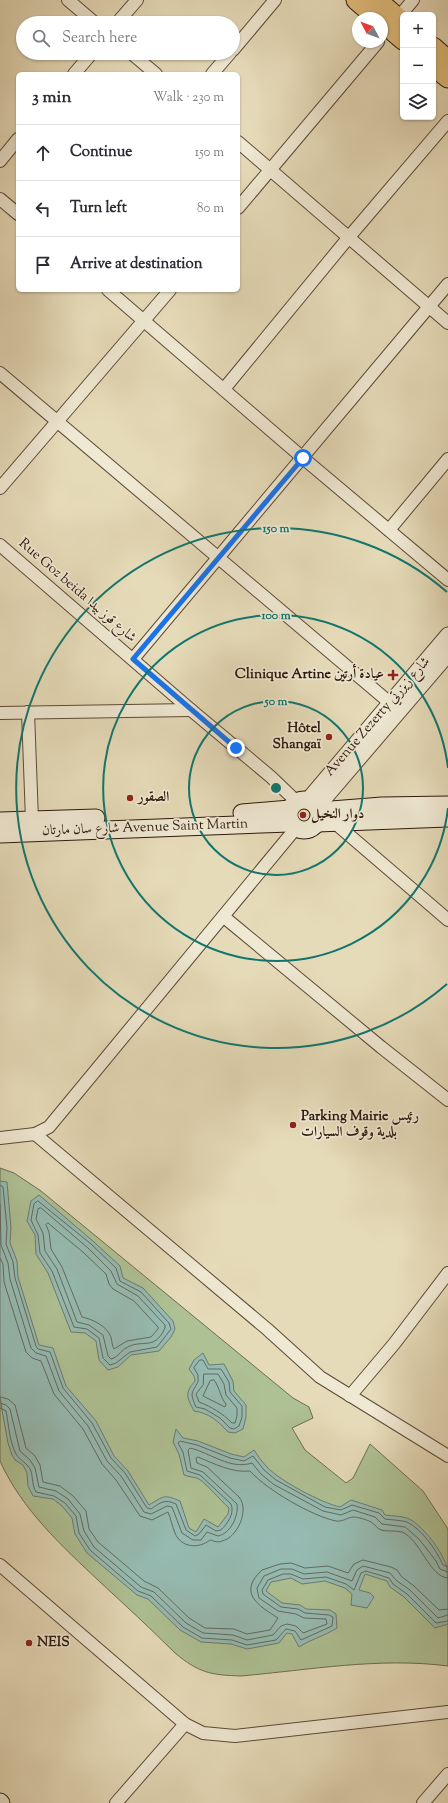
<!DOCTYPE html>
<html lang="en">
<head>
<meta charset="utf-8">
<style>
	:root { --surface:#fff; --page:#f2f2f3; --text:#2b2b33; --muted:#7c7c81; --line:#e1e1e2 }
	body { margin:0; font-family:"Sorts Mill Goudy",Amiri,serif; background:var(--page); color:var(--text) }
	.controls { position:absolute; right:12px; top:12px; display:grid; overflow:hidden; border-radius:6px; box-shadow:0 1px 3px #0004 }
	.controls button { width:36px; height:36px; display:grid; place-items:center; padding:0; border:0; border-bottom:1px solid var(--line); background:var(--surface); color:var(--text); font:20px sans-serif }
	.compass { position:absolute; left:352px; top:12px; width:36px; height:36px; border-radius:50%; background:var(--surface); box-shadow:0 1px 3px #0004; rotate:311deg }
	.stop { position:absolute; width:12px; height:12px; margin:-9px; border:3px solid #1a73e8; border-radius:50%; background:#fff }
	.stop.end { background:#1a73e8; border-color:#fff; box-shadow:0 1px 4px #0008 }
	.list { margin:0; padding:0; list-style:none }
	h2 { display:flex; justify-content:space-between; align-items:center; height:52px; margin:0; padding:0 16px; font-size:17px }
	h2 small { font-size:13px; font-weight:400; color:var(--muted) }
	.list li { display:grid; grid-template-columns:26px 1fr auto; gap:12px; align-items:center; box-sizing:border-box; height:56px; padding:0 16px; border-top:1px solid var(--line) }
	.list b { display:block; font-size:15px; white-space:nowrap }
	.list em { font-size:13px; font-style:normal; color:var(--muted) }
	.icon { flex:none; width:22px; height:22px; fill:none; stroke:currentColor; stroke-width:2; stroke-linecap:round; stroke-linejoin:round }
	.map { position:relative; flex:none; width:448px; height:1803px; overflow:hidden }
	.search { position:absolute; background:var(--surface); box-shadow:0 1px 3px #0004; left:16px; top:16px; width:224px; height:44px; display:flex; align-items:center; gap:10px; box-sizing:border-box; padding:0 14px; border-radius:22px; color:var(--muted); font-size:15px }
	.panel { position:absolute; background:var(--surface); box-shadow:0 1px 3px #0004; left:16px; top:72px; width:224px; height:220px; border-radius:6px }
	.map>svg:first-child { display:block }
	.green { fill:#aec194; stroke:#6e6c50 }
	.water { fill:#96bbb2; stroke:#6c7a70 }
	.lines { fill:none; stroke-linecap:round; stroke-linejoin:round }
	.shore { stroke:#626a60; stroke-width:1 }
	.minor-casing { stroke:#5c4938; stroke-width:14 }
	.tertiary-casing { stroke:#5c4938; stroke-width:17 }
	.secondary-casing { stroke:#2e180d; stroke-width:19 }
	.primary-casing { stroke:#2e180d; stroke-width:21 }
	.minor { stroke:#efe8d2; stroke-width:12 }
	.tertiary { stroke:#efe8d2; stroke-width:15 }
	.secondary { stroke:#efe8d2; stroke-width:17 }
	.primary { stroke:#e3be7c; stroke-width:19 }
	.route { stroke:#1a73e8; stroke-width:5 }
	.ring { fill:none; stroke:#0f766e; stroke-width:2 }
	.poi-dot { fill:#8f2418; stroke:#efe8d2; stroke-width:1.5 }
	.labels { text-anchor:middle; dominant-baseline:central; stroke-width:3.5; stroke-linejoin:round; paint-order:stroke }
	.street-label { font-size:14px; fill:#2e180d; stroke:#efe8d2 }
	.poi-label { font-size:14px; font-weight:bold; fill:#2e180d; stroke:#efe8d2; text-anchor:start }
	.centre { fill:#0f766e; stroke:#efe8d2; stroke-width:2 }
	.ring-label { font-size:12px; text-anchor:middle; font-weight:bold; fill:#0f766e; stroke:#efe8d2; stroke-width:3.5; stroke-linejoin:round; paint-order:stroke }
</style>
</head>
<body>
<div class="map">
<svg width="448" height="1803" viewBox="0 0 448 1803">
	<rect width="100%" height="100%" fill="#e6dbb9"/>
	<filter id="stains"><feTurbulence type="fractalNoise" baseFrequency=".005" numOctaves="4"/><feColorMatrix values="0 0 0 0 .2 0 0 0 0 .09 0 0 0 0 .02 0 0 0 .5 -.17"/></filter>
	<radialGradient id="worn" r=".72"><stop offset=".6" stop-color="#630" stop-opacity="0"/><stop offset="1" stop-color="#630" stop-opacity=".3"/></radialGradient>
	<!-- green -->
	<path class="green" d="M0 1168 14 1173 41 1191 293 1398 309 1407 313 1418 292 1428 305 1450 346 1483 353 1478 370 1444 423 1491 448 1529V1666C380 1657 309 1670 241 1676 211 1675 199 1673 175 1653 151 1629 125 1605 100 1582 62 1546 22 1510 0 1461Z"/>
	<!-- water -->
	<g class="water">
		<path d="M0 1181 7 1182 11 1228 10 1243 17 1261 18 1277 39 1345 53 1348 66 1386 96 1421 114 1456 128 1471 149 1505C164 1496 164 1494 180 1501L189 1528 196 1532 204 1519 218 1527 228 1514 229 1508C220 1500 208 1485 199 1479 195 1477 189 1477 184 1475L179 1454 173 1442 176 1429 183 1438 198 1441 231 1454 244 1457 254 1450C258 1456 262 1462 267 1467 280 1481 322 1503 340 1507L351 1500 382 1510 385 1515C392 1516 401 1516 407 1518 421 1523 444 1553 447 1568 448 1584 448 1607 448 1624L435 1628 404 1597 390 1587 387 1581 365 1574 359 1590 370 1593 374 1597 367 1608 351 1605 352 1594 345 1588 325 1581 302 1584 291 1578 271 1582 266 1591 282 1603 300 1605 306 1609 330 1610 336 1614 337 1628C325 1636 311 1639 299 1647L292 1634 287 1633 279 1643 247 1649 231 1644 201 1642 180 1630 148 1599 137 1595 87 1553 75 1534 72 1518 62 1506 53 1499 33 1496 28 1486 27 1473 23 1465 15 1460 12 1455 8 1443 2 1410 0 1396Z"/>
		<path d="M39 1195 94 1242 120 1266 123 1278 143 1288 173 1321 175 1329 171 1337 159 1351 131 1355 118 1367 108 1370 99 1360 96 1341 85 1333 71 1332 48 1273 36 1254 35 1235 27 1221 31 1201Z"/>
		<path d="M203 1353 209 1365 224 1364 233 1381 234 1391 246 1405V1417L243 1429 235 1433 228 1432C218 1421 209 1413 194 1411 187 1397 184 1394 195 1381L194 1376 189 1369 194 1360Z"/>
	</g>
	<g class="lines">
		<!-- shore -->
		<g class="shore">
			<path d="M0 1185 3 1187 7 1228 6 1244 13 1262 15 1278 36 1346 38 1349 50 1352 63 1388 92 1423 111 1458 125 1473 147 1508 151 1509C161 1502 165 1499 176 1504L186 1530 195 1536 199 1534 206 1525 216 1531 221 1530C227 1524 235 1514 231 1504L200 1475 187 1471 183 1452 178 1443 180 1441 197 1445 230 1458 244 1461 253 1456 264 1470 276 1480 325 1507 341 1510 352 1505 379 1513 385 1519C391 1520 401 1520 407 1522 422 1529 437 1551 443 1565L448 1567"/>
			<path d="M38 1201 91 1244 116 1268 120 1281 141 1292 169 1323 171 1329 157 1347 130 1352 116 1363 110 1365 103 1358 99 1338 87 1329 74 1327 52 1271 40 1253 38 1235 31 1220 34 1204Z"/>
			<path d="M0 1204 1 1245 8 1263 10 1279 31 1348 36 1353 46 1356 59 1391 88 1426 107 1461 121 1476 144 1512 151 1514 167 1506 172 1507 182 1533 193 1540H201L207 1532 218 1536C230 1534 239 1516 237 1504L203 1472 191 1468 188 1450 190 1448C211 1453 230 1470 252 1463L261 1474 273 1484 323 1511 341 1515 353 1510 375 1517 382 1524 405 1527 419 1539 436 1561 440 1569 448 1572"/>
			<path d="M41 1208 88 1248 111 1271 117 1284 138 1296 165 1325V1328C154 1352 142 1338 126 1348 121 1351 117 1358 111 1359L108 1356 103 1335 89 1325 77 1322 57 1269 45 1251 43 1233 36 1219 38 1209Z"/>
			<path d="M48 1223 84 1253 106 1274 109 1284 113 1289 134 1301 158 1327V1329L151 1337 127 1341 114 1349C112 1346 112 1341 111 1337 107 1326 92 1319 82 1317L62 1267 51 1249 49 1232 46 1225Z"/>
			<path d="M0 1258 3 1264 4 1282 26 1352 32 1358 41 1361 54 1394 83 1429 102 1464 116 1480 140 1516 152 1520 168 1512C171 1519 172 1526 175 1533 181 1548 199 1549 210 1540 214 1541 218 1543 222 1541 237 1538 250 1510 239 1497L207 1467 197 1463 196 1458 198 1457C215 1464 232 1473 250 1471 267 1490 312 1516 336 1521 344 1522 347 1517 354 1517 357 1517 368 1520 371 1522 375 1524 376 1528 381 1530 387 1532 395 1530 402 1532 421 1540 429 1577 448 1578"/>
			<path d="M200 1360H203L208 1369H221L229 1382 230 1392 242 1406V1417L239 1426 234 1429 230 1428 220 1418 205 1409 196 1407C190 1393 191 1394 198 1382V1375L194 1368Z"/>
			<path d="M204 1374H218L224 1384 226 1395 237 1408V1416L235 1423H232C222 1413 212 1407 199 1402L196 1394 203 1385Z"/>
			<path d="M214 1380C220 1388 220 1397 226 1404L225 1407 203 1396 210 1381Z"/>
			<path d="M0 1397 8 1399 15 1405 26 1448 35 1456 40 1465 43 1482 60 1486 73 1496 86 1511 89 1529 98 1542 144 1581 158 1588 189 1618 205 1628 234 1629 247 1634 270 1630 278 1618C259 1606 237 1593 262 1570L280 1564 291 1563 305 1568 328 1566 348 1573 354 1564 363 1560 391 1567 397 1570 402 1577 414 1586 439 1610 448 1609"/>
			<path d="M0 1403 6 1405 10 1409 20 1451 30 1460 35 1468 39 1487 56 1491 68 1499 80 1514 84 1531 94 1547 141 1587 154 1592 186 1623 203 1633 233 1635 247 1640 273 1635 281 1626 287 1624 296 1626 303 1633 327 1624 326 1619 304 1618 296 1614 278 1611 259 1598 257 1588 264 1576 281 1569H292L304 1574 327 1572 352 1581 357 1570 363 1566 390 1573 397 1581 410 1590 438 1618 448 1615"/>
			<path d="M0 1408 6 1411C9 1425 9 1441 16 1454 20 1461 28 1463 31 1471 33 1478 32 1485 36 1492L54 1496 65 1503 76 1516 79 1533 90 1550 138 1591 151 1596 183 1627 202 1638 232 1640 247 1645 276 1640 286 1629 295 1631 301 1640 332 1626 333 1617 329 1615 305 1613 298 1609 281 1607 263 1594 262 1590 268 1580 283 1574H291L303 1579 326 1577 346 1584 354 1590 361 1573 366 1571 389 1578 393 1584 407 1594 436 1623 448 1621"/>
		</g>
		<defs>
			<g id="minor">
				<path d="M68 0 95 23"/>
				<path d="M398 18 413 0"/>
				<path d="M117 23 137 0"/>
				<path d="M233 50 275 0"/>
				<path d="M131 53 156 74"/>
				<path d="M74 74 92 53"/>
				<path d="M212 74 230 53"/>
				<path d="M238 142 448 323"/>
				<path d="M0 161 18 139"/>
				<path d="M0 199 18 214"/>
				<path d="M238 208 378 42"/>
				<path d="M108 290 303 458 448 580"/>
				<path d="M0 373 396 708"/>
				<path d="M224 389 349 237 448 121"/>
				<path d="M0 488 170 290"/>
				<path d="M389 530 448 459"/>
				<path d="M0 545 191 710 271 777 297 802"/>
				<path d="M133 659 448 284"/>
				<path d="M28 712 32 820"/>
				<path d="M0 713 191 710"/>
				<path d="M335 823 448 920"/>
				<path d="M224 917 381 1047 448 1100"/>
				<path d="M35 1134 267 1329 320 1377 448 1456"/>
				<path d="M0 1138 35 1134 49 1127 296 828"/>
				<path d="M350 1396 394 1344 448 1273"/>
				<path d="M0 1565 185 1724 203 1733 235 1736 448 1712"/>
				<path d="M116 1803 185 1724"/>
				<path d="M423 1803 448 1774"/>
			</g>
			<g id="tertiary">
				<path d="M308 800 448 635"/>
				<path d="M317 807 448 654"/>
			</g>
			<g id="secondary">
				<circle cx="304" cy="815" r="15"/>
				<path d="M319 811 382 806 448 805"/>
				<path d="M242 813 290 809"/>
				<path d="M0 821 96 818"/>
				<path d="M317 823 448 818"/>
				<path d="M0 834 290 823"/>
				<path d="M0 1802 1 1803"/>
			</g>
			<g id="primary">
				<path d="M356 0 377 18"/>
				<path d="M377 0 403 22"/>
				<path d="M382 22 403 40"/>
				<path d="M433 47 448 60"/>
				<path d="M433 66 448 78"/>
			</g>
		</defs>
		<!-- minor casing -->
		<use href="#minor" class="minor-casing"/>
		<!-- tertiary casing -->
		<use href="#tertiary" class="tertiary-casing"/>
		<!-- secondary casing -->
		<use href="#secondary" class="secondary-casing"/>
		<!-- primary casing -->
		<use href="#primary" class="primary-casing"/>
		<!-- minor -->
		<use href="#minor" class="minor"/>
		<!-- tertiary -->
		<use href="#tertiary" class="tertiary"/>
		<!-- secondary -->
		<use href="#secondary" class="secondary"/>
		<!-- primary -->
		<use href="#primary" class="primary"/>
	</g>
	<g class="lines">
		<!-- route -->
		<path class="route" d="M236 748 133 659 303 458"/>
	</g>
	<!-- distance rings -->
	<g class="ring">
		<circle cx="276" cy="788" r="87"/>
		<path d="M448 808A173 173 0 1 1 448 768"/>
		<path d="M447 984A260 260 0 1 1 447 592"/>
	</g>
	<!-- markers -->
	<g class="poi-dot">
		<path d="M391 669h4v4h4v4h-4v4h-4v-4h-4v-4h4z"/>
		<circle cx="329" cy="737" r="4"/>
		<circle cx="130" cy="798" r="4"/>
		<circle cx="303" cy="815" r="4"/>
		<circle cx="293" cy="1125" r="4"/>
		<circle cx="29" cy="1643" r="4"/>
	</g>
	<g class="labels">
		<!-- street labels -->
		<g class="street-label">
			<text transform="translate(77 591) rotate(41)">Rue Goz beida شارع قوز بيدا</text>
			<text transform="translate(378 717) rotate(-49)">Avenue Zezerty شارع زيزرتي</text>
			<text transform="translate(145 828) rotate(-2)">شارع سان مارتان Avenue Saint Martin</text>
		</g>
		<!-- poi labels -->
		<g class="poi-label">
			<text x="384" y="675" text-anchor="end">Clinique Artine عيادة أرتين</text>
			<text x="321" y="729" text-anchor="end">Hôtel<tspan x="321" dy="16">Shangaï</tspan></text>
			<text x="138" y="798">الصقور</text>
			<text x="311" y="815">دوار النخيل</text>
			<text x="301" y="1117">Parking Mairie رئيس<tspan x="301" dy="16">بلدية وقوف السيارات</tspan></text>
			<text x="37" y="1643">NEIS</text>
		</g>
	</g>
	<circle cx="276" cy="788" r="6" class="centre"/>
	<g class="ring-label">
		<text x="276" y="532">150 m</text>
		<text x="276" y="619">100 m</text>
		<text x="276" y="705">50 m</text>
	</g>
	<rect width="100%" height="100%" filter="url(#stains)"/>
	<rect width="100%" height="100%" fill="url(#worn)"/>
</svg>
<div class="controls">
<button>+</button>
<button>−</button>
<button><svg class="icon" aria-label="layers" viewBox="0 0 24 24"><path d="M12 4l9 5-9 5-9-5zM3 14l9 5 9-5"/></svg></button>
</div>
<svg class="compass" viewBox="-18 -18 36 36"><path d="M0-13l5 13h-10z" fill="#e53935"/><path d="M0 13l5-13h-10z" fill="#7c7c81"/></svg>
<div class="stop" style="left:303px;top:458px"></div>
<div class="stop end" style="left:236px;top:748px"></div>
<div class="search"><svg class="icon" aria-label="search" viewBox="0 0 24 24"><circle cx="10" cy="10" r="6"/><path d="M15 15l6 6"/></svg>Search here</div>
<section class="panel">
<h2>3 min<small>Walk · 230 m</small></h2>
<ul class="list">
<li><svg class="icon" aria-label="ahead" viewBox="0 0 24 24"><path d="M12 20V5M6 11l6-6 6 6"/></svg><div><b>Continue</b></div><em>150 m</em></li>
<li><svg class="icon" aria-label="left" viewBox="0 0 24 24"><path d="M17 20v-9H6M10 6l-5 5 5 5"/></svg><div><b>Turn left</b></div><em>80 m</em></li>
<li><svg class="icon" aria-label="arrive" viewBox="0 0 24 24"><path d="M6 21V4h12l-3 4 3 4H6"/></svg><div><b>Arrive at destination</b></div></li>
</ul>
</section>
</div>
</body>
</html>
